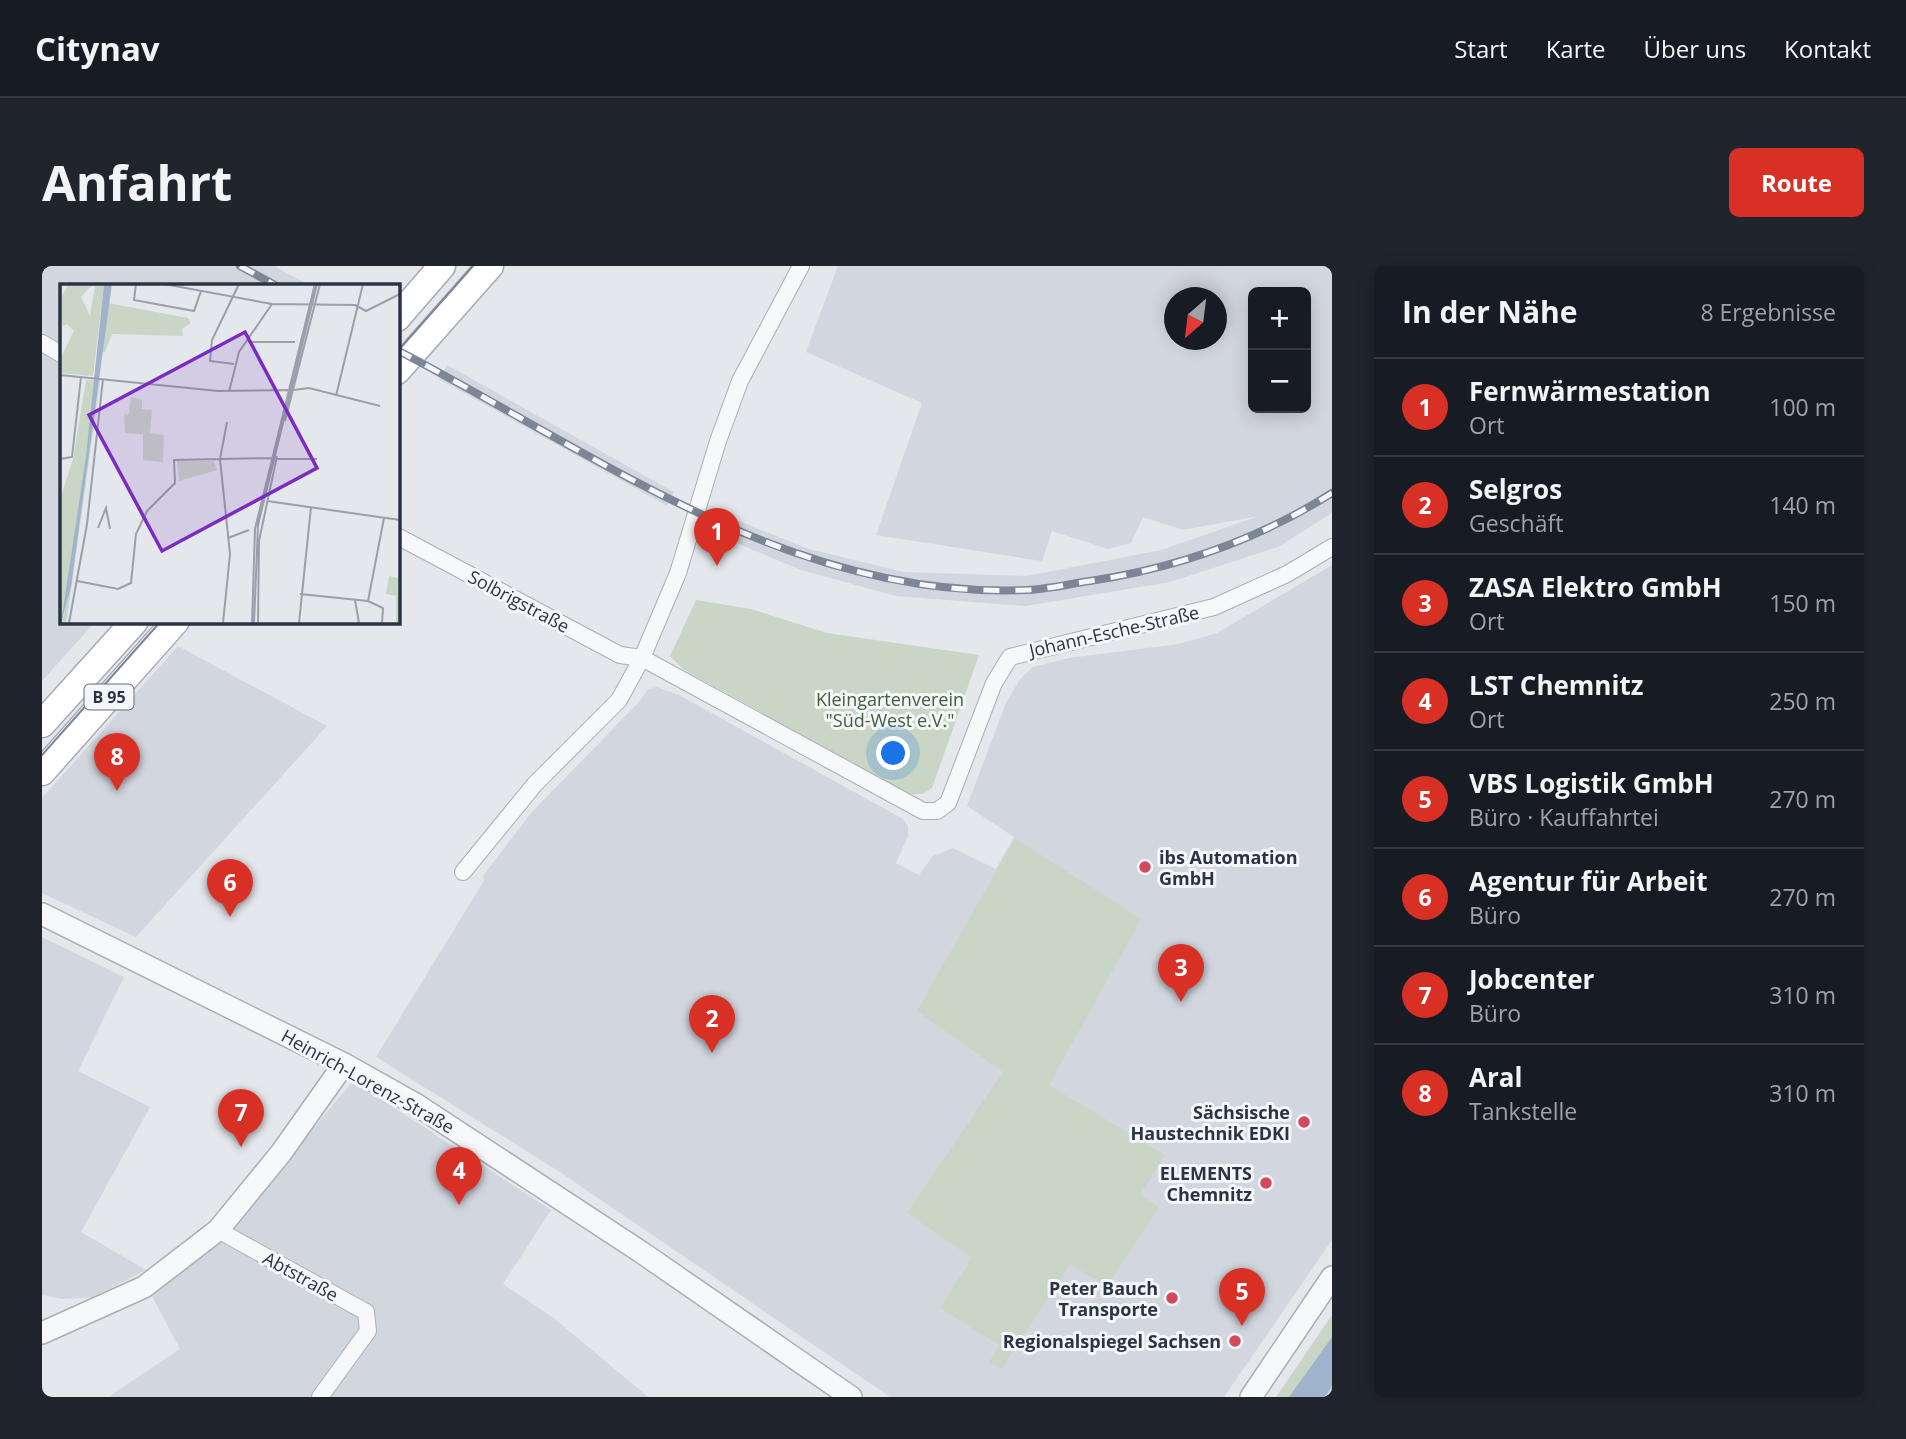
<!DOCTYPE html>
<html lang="de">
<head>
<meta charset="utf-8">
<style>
	:root { --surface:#171b24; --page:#20242c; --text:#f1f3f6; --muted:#9ea1a6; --line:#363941; --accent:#d93025 }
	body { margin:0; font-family:"Open Sans",sans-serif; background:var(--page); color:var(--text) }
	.controls { position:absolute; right:21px; top:21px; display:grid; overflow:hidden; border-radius:10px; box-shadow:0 4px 18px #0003 }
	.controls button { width:63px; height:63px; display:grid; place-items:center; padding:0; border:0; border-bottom:2px solid var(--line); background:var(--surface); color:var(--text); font:35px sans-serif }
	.compass { position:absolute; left:1122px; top:21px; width:63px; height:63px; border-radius:50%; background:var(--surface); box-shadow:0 4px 18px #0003; rotate:208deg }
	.you { position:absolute; left:852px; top:488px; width:24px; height:24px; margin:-18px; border:5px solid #fff; border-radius:50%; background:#1a73e8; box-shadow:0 0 0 10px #1a73e833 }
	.badge { display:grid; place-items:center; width:46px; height:46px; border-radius:50%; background:var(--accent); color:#fff; font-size:23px; font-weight:700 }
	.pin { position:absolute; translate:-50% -58px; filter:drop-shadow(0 2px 4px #0008) }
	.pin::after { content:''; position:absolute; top:37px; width:24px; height:21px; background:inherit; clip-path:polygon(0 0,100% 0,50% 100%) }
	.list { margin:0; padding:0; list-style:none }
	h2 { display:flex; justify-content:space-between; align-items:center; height:91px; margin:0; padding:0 28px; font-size:30px }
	h2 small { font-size:23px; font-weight:400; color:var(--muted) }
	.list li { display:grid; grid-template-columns:46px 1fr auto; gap:21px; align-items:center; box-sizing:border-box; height:98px; padding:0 28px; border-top:2px solid var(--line) }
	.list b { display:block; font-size:26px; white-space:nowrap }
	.list p { margin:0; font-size:23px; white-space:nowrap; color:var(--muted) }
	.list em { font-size:23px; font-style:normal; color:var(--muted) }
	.map { position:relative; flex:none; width:1290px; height:1131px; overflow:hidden; border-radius:10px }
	header { display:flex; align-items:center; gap:42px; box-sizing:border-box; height:98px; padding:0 35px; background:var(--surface); border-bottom:2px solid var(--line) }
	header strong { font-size:33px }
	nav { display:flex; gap:38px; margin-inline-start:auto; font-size:24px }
	.intro { display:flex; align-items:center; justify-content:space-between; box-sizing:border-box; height:168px; padding:0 42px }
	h1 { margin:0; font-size:49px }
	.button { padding:18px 32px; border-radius:10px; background:var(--accent); color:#fff; font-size:24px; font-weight:700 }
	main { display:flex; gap:42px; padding:0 42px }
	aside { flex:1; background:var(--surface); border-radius:10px; box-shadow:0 4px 18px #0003 }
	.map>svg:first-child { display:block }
	.built { fill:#d2d6de; fill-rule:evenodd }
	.green { fill:#c9d6c5 }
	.water { fill:#9fb4cc }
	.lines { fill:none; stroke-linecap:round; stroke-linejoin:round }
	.minor-casing { stroke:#a9aeb7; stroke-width:18 }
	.tertiary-casing { stroke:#a9aeb7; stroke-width:24 }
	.primary-casing { stroke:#a3abb8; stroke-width:29 }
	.minor { stroke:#f7f8fa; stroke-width:16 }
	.tertiary { stroke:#f7f8fa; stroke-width:21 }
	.primary { stroke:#fff; stroke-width:26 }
	.tram { stroke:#7d8696; stroke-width:2 }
	.rail-casing { stroke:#7d8696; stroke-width:8 }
	.rail { stroke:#f4f6f9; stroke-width:5; stroke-dasharray:16; stroke-linecap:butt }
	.poi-dot { fill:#d1495b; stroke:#f4f6f9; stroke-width:2.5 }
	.labels { text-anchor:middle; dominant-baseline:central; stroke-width:6; stroke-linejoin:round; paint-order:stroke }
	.shield { fill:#f4f6f9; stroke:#676e7b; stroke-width:2 }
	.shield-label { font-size:16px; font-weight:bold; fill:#2b3445 }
	.street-label { font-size:18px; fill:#2b3445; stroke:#f4f6f9 }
	.park-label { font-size:18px; fill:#3f6138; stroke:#f4f6f9 }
	.poi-label { font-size:18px; font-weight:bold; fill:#2b3445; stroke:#f4f6f9; text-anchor:end }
	.inset-road { fill:none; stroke:#9a9fa9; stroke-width:2 }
	.view { fill:#7b2cbf; fill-opacity:0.15; stroke:#7b2cbf; stroke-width:3.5 }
	.inset-edge { fill:none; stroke:#2b3445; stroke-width:3.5 }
</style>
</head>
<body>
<header>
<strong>Citynav</strong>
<nav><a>Start</a><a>Karte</a><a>Über uns</a><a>Kontakt</a></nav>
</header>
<div class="intro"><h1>Anfahrt</h1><a class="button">Route</a></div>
<main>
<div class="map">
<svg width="1290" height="1131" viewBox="0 0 1290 1131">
	<rect width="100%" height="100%" fill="#e4e7ec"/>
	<!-- built -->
	<g class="built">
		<path d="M0 0H232L267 19H19V355H54L0 415Z"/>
		<path d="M796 0H1290V247L1236 281 1128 316 983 340 854 330 759 304 678 270 687 251 767 283 862 306 985 310 1119 284 1217 250 1141 264 1101 251 1089 277 1066 283 1010 265 1000 295 834 269 880 137 764 86ZM1211 26H1264V142H1211ZM1132 32H1174V74H1132Z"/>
		<path d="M405 99 632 226 625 240 397 113Z"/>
		<path d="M1290 299V974L1182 1131H848L518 906 334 791 443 613 440 611 490 546 597 436 606 423 615 421 637 429 861 553 866 560V570L854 597 877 609 891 590 911 582 954 603 972 571 925 540 964 437 978 413 991 401 1027 392 1137 378 1175 367Z"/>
		<path d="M136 380 285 460 94 671 0 627V532Z"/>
		<path d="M0 671 82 711 36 805 108 841 39 966 104 1004 51 1031 20 1033 0 1029Z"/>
		<path d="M311 815 509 944 461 1018 513 1053 606 1131H66L138 1083 110 1030 188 962Z"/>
	</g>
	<!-- green -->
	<g class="green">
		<path d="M654 334 709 343 785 367 937 389 890 522 881 528H867L642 404 628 390Z"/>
		<path d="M973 572 1099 653 1007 819 1123 889 1098 929 1117 941 1065 1020 1028 998 960 1103 947 1096 957 1079 898 1042 930 992 865 947 961 806 875 745Z"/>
		<path d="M1290 1049V1131H1234Z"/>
	</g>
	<!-- water -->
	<path class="water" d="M1290 1071V1120L1283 1131H1247Z"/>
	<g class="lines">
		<defs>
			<g id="minor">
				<path d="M0 77 19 88"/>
				<path d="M355 270 578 389 600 392 881 545H895L906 537 952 417 968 391 1172 341 1245 308 1290 281"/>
				<path d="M421 606 493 518 577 434 600 392 636 307 676 175 698 115 759 0"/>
				<path d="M176 964 324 1046 326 1065 278 1131"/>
			</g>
			<g id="tertiary">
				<path d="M0 648 302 798 375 839 599 986 809 1131"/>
				<path d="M0 1067 102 1021 176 964 239 887 302 798"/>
				<path d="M1209 1131 1290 1011"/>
			</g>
			<g id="primary">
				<path d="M355 52 400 0"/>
				<path d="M355 105 448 0"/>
				<path d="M0 458 93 355"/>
				<path d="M0 506 134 355"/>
			</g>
		</defs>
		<!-- minor casing -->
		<use href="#minor" class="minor-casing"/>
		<!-- tertiary casing -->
		<use href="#tertiary" class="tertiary-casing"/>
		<!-- primary casing -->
		<use href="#primary" class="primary-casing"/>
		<!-- minor -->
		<use href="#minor" class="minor"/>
		<!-- tertiary -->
		<use href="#tertiary" class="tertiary"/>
		<!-- primary -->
		<use href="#primary" class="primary"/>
		<!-- tram -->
		<g class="tram">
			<path d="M355 86 431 0"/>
			<path d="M0 489 119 355"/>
		</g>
		<defs>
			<g id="rail">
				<path d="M198 0 233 19"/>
				<path d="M355 84C555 188 748 334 985 324 1006 323 1027 318 1048 315 1134 302 1216 274 1290 227"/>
			</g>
		</defs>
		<!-- rail casing -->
		<use href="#rail" class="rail-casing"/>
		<!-- rail -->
		<use href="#rail" class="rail"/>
	</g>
	<!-- markers -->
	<g class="poi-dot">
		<circle cx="1103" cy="601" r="7"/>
		<circle cx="1262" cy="856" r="7"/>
		<circle cx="1224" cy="917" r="7"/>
		<circle cx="1130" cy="1032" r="7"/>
		<circle cx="1193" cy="1075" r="7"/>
	</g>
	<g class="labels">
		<!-- shield labels -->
		<rect class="shield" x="42.5" y="418.5" width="49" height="25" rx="5"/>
		<g class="shield-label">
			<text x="67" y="431">B 95</text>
		</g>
		<!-- street labels -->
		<g class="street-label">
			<text transform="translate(477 335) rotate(28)">Solbrigstraße</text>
			<text transform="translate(1072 365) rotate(-13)">Johann-Esche-Straße</text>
			<text transform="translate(326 815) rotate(29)">Heinrich-Lorenz-Straße</text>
			<text transform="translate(259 1010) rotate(29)">Abtstraße</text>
		</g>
		<!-- park labels -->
		<g class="park-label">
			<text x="848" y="433">Kleingartenverein<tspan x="848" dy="21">"Süd-West e.V."</tspan></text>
		</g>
		<!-- poi labels -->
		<g class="poi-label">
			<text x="1117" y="591" text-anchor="start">ibs Automation<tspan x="1117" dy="21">GmbH</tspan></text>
			<text x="1248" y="846">Sächsische<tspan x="1248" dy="21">Haustechnik EDKI</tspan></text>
			<text x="1210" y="907">ELEMENTS<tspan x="1210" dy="21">Chemnitz</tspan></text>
			<text x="1116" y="1022">Peter Bauch<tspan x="1116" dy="21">Transporte</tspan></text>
			<text x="1179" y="1075">Regionalspiegel Sachsen</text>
		</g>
	</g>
	<!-- overview -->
	<g transform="translate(18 18)">
		<rect width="340" height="340" fill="#e4e7ec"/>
		<path d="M9 0H33L21 13 30 32 35 2 44 0 33 92 0 89V75L14 47 7 40 3 42 0 32V15ZM48 19 128 34 131 39 122 45 123 52 52 50 45 68H41ZM26 96 40 97 9 321 6 339H0V216L13 175ZM71 113 82 116V125L92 126 90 149 104 151 103 178 83 176V150L65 149 64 130H69ZM154 177 157 186 119 197 117 177ZM329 292 339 294V339H336V312L326 310Z" fill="#c9d6c5"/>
		<path d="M44 0H52L11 302 1 339 26 172Z" fill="#9fb4cc"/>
		<path class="inset-road" d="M76 0 74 16 134 27 141 7M104 0 212 20 295 21 306 27 340 10M188 58H235M174 80 150 77 152 56 179 0M0 91 158 107 228 106M234 106 249 104 320 122M169 108 179 68 212 20M276 112 303 0M225 137 260 0M0 175 12 173 21 93M216 175H257M207 217 340 236M38 244 46 224 50 245M168 254 189 246M17 297 58 305 71 299 76 250 87 227 115 199 114 176 212 174M240 310 308 317 323 324 322 339M295 316 299 339M308 317 324 234M9 339 27 240 43 95M163 339 170 270 160 175 167 138M192 339 195 245 255 0M194 339 198 241 257 0M198 339 199 257 217 172M239 339 251 223"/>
		<path class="view" d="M185 48 257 184 102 267 29 131Z"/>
		<rect width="340" height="340" class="inset-edge"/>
	</g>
</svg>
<div class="controls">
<button>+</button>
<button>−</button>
</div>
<svg class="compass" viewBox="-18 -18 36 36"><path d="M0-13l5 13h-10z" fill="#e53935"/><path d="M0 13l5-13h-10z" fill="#9ea1a6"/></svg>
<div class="you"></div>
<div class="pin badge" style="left:675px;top:300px">1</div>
<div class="pin badge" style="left:670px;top:787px">2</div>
<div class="pin badge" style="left:1139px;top:736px">3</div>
<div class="pin badge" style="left:417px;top:939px">4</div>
<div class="pin badge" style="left:1200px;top:1060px">5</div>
<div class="pin badge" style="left:188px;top:651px">6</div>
<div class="pin badge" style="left:199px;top:881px">7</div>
<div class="pin badge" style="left:75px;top:525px">8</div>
</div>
<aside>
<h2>In der Nähe<small>8 Ergebnisse</small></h2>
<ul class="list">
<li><span class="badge">1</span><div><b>Fernwärmestation</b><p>Ort</p></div><em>100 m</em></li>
<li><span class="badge">2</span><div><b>Selgros</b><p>Geschäft</p></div><em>140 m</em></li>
<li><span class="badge">3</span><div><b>ZASA Elektro GmbH</b><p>Ort</p></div><em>150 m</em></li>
<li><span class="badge">4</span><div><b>LST Chemnitz</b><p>Ort</p></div><em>250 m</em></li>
<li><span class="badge">5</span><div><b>VBS Logistik GmbH</b><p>Büro · Kauffahrtei</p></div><em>270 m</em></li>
<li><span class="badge">6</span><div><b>Agentur für Arbeit</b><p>Büro</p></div><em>270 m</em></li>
<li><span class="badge">7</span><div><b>Jobcenter</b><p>Büro</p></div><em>310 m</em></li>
<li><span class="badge">8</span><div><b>Aral</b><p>Tankstelle</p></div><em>310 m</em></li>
</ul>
</aside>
</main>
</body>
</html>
